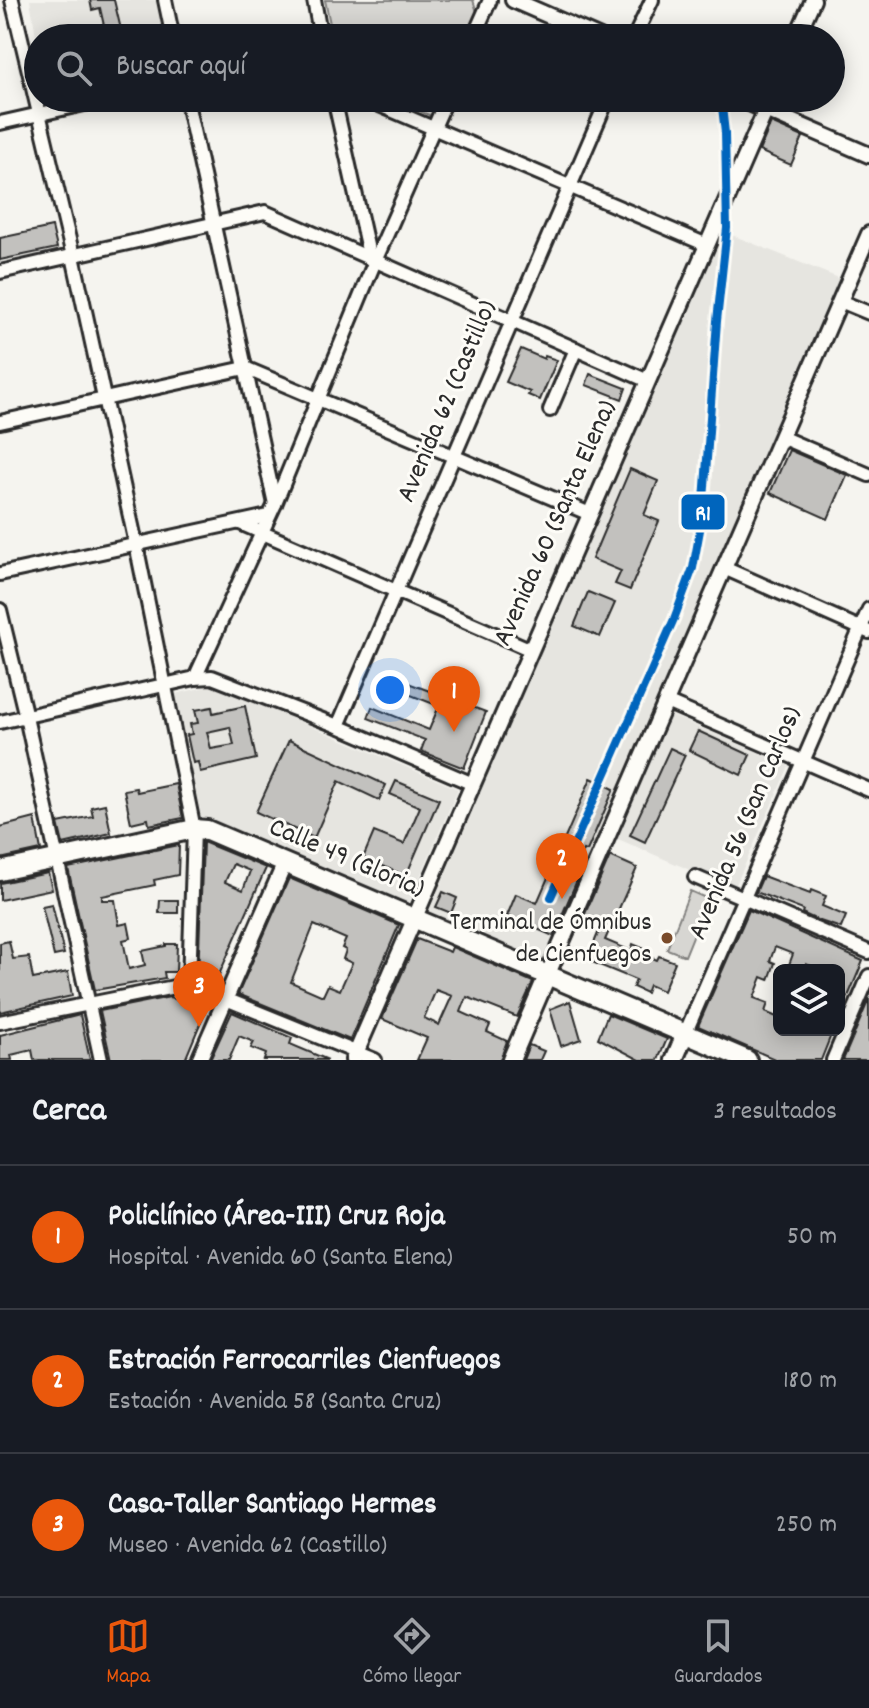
<!DOCTYPE html>
<html lang="es">
<head>
<meta charset="utf-8">
<style>
	:root { --surface:#171b24; --page:#20242c; --text:#f1f3f6; --muted:#9ea1a6; --line:#363941; --accent:#ea580c }
	body { margin:0; font-family:Dekko,sans-serif; background:var(--page); color:var(--text) }
	.controls { position:absolute; right:24px; bottom:24px; display:grid; overflow:hidden; border-radius:12px; box-shadow:0 4px 20px #0003 }
	.controls button { width:72px; height:72px; display:grid; place-items:center; padding:0; border:0; border-bottom:2px solid var(--line); background:var(--surface); color:var(--text); font:40px sans-serif }
	.you { position:absolute; left:390px; top:690px; width:28px; height:28px; margin:-20px; border:6px solid #fff; border-radius:50%; background:#1a73e8; box-shadow:0 0 0 12px #1a73e833 }
	.badge { display:grid; place-items:center; width:52px; height:52px; border-radius:50%; background:var(--accent); color:#fff; font-size:26px; font-weight:700 }
	.pin { position:absolute; translate:-50% -66px; filter:drop-shadow(0 2px 4px #0008) }
	.pin::after { content:''; position:absolute; top:42px; width:28px; height:24px; background:inherit; clip-path:polygon(0 0,100% 0,50% 100%) }
	.list { margin:0; padding:0; list-style:none }
	h2 { display:flex; justify-content:space-between; align-items:center; height:104px; margin:0; padding:0 32px; font-size:34px }
	h2 small { font-size:26px; font-weight:400; color:var(--muted) }
	.list li { display:grid; grid-template-columns:52px 1fr auto; gap:24px; align-items:center; box-sizing:border-box; height:144px; padding:0 32px; border-top:2px solid var(--line) }
	.list b { display:block; font-size:30px; white-space:nowrap }
	.list p { margin:0; font-size:26px; white-space:nowrap; color:var(--muted) }
	.list em { font-size:26px; font-style:normal; color:var(--muted) }
	.icon { flex:none; width:44px; height:44px; fill:none; stroke:currentColor; stroke-width:2; stroke-linecap:round; stroke-linejoin:round }
	.map { position:relative; flex:none; width:869px; height:1060px; overflow:hidden }
	.search { position:absolute; background:var(--surface); box-shadow:0 4px 20px #0003; left:24px; right:24px; top:24px; height:88px; display:flex; align-items:center; gap:20px; box-sizing:border-box; padding:0 28px; border-radius:44px; color:var(--muted); font-size:30px }
	.sheet { height:536px; background:var(--surface) }
	nav { display:flex; justify-content:space-around; align-items:center; box-sizing:border-box; height:112px; border-top:2px solid var(--line); background:var(--surface); font-size:22px; color:var(--muted) }
	nav a { display:grid; justify-items:center; gap:4px }
	nav .on { color:var(--accent) }
	.map>svg:first-child { display:block }
	.built { fill:#e6e5e0 }
	.green { fill:#d7d6d2; stroke:#81807e; stroke-width:2 }
	.building { fill:#c2c1be; stroke:#2b2b2b; stroke-width:2; fill-rule:evenodd }
	.lines { fill:none; stroke-linecap:round; stroke-linejoin:round }
	.minor-casing { stroke:#2b2b2b; stroke-width:18 }
	.tertiary-casing { stroke:#2b2b2b; stroke-width:20 }
	.secondary-casing { stroke:#2b2b2b; stroke-width:22 }
	.primary-casing { stroke:#2b2b2b; stroke-width:24 }
	.minor { stroke:#fdfcf7; stroke-width:12 }
	.tertiary { stroke:#fdfcf7; stroke-width:14 }
	.secondary { stroke:#fdfcf7; stroke-width:16 }
	.primary { stroke:#fdfcf7; stroke-width:18 }
	.rail-1-casing { stroke:#fdfcf7; stroke-width:14 }
	.rail-1 { stroke:#0065bd; stroke-width:8 }
	.bus-dot { fill:#7a4b2a; stroke:#fdfcf7; stroke-width:3 }
	.labels { text-anchor:middle; dominant-baseline:central; stroke-width:6; stroke-linejoin:round; paint-order:stroke }
	.bus-label { font-size:26px; fill:#2b2b2b; stroke:#fdfcf7; text-anchor:end }
	.street-label { font-size:28px; fill:#2b2b2b; stroke:#fdfcf7 }
	.line-badge { stroke:#fdfcf7; stroke-width:3 }
	.badge-label { font-size:22px; text-anchor:middle; font-weight:bold; fill:#fff }
</style>
</head>
<body>
<div class="map">
<svg width="869" height="1060" viewBox="0 0 869 1060">
	<rect width="100%" height="100%" fill="#f5f4ef"/>
	<filter id="ink" filterUnits="userSpaceOnUse"><feTurbulence type="fractalNoise" baseFrequency=".0125" numOctaves="2"/><feDisplacementMap in="SourceGraphic" scale="16" xChannelSelector="R" yChannelSelector="G"/><feConvolveMatrix kernelMatrix="1 2 1 2 8 2 1 2 1" color-interpolation-filters="sRGB"/></filter>
	<g filter="url(#ink)">
		<!-- built -->
		<g class="built">
			<path d="M30 0H159L167 38H38V48Z"/>
			<path d="M722 231 841 279 546 963 429 912Z"/>
			<path d="M214 685 458 789 408 905 201 816 175 694Z"/>
			<path d="M668 714 789 766 734 889 611 836Z"/>
		</g>
		<!-- green -->
		<g class="green">
			<path d="M325 0H473L477 12 465 38H333Z"/>
			<path d="M390 98H439L431 116Z"/>
			<path d="M690 891 708 899 685 956 667 949Z"/>
		</g>
		<!-- building -->
		<g class="building">
			<path d="M90 0H114L123 38H86V35L105 30 100 8 92 10Z"/>
			<path d="M771 123 803 137 791 165 759 151Z"/>
			<path d="M52 227 57 248 0 260V238Z"/>
			<path d="M521 349 544 359 545 356 557 360 540 400 528 395 530 392 506 382Z"/>
			<path d="M590 374 626 388 622 399 586 385Z"/>
			<path d="M789 450 847 475 828 519 770 493Z"/>
			<path d="M630 469 658 481 644 515 659 521 630 590 615 584 621 571 592 559Z"/>
			<path d="M588 592 615 603 600 637 574 626Z"/>
			<path d="M384 674 486 712 464 768 421 751 425 740 368 718 372 707 429 730 439 706 380 683Z"/>
			<path d="M245 706 256 759 200 772 198 762 193 763 187 735 192 734 190 724 198 723 195 710 212 707 213 713ZM230 727 234 745 211 749 207 732Z"/>
			<path d="M698 731 750 755 741 775 689 750Z"/>
			<path d="M289 740 386 785 379 800 339 781 314 838 256 812Z"/>
			<path d="M670 748 685 755 645 842 630 835Z"/>
			<path d="M591 778 614 789 587 851 583 850 575 869 581 871 553 936 507 916 516 894 537 903Z"/>
			<path d="M396 781 439 799 406 876 363 858 374 832 404 844 420 807 390 794Z"/>
			<path d="M176 784 183 818 149 825 148 819 131 823 124 790 136 788 137 792Z"/>
			<path d="M105 804 111 833 63 844 58 823 93 816 91 807Z"/>
			<path d="M35 818 41 850 0 859V827Z"/>
			<path d="M203 842 266 868 215 984 198 977ZM233 864 250 871 243 890 225 882Z"/>
			<path d="M179 845 178 875 154 880 155 885 102 896V900H115L119 925 128 923 131 938 123 940 129 969 145 965 142 951 166 946V944H177L176 972H164L165 978 95 990 68 868Z"/>
			<path d="M610 856 637 868 605 940 631 951 633 944 645 949 643 954 657 960 659 956 675 962 663 991 649 985 646 993 633 987 636 980 587 960 599 931 581 923Z"/>
			<path d="M48 873 52 889 0 900V883Z"/>
			<path d="M763 876 810 894 811 890 826 896 822 906 846 916 841 928 817 920 802 913 803 910 756 892Z"/>
			<path d="M289 878 399 925 350 1040 238 994ZM314 925 346 939 342 948 346 950 343 959 352 963 340 990 328 985 323 996 291 982Z"/>
			<path d="M443 892 457 898 451 913 436 907Z"/>
			<path d="M160 900H178V913H159Z"/>
			<path d="M52 904 64 954 54 956 42 906Z"/>
			<path d="M749 910 863 961 839 1018V970H822L806 964 803 970H787L793 954 775 947 770 961 775 963 769 980 762 977 754 998 768 1003 765 1012 779 1018V1030H833L821 1060H777L698 1026Z"/>
			<path d="M417 939 450 952 452 947 533 982 517 1017 467 997 461 1012 490 1025 487 1032 507 1041 500 1060H417L427 1038 382 1019ZM436 990 452 996 439 1025 424 1018Z"/>
			<path d="M9 941 13 959 29 957 33 979 68 972 72 996 0 1012V943Z"/>
			<path d="M191 995 209 1002 185 1060H111L100 1011 170 997 187 1004Z"/>
			<path d="M869 999V1060H843Z"/>
			<path d="M570 1001 581 1039 561 1046 550 1009Z"/>
			<path d="M232 1012 292 1038 290 1044 328 1060H264L266 1054 251 1048 254 1042 239 1036 229 1060H210Z"/>
			<path d="M608 1014 667 1039 658 1060H640L598 1038Z"/>
			<path d="M80 1015 90 1060H34L32 1050 11 1055 12 1060H0V1035Z"/>
			<path d="M529 1045 544 1051 540 1060H523Z"/>
		</g>
		<g class="lines">
			<defs>
				<g id="minor">
					<path d="M12 0 73 256 136 544 194 829 189 984"/>
					<path d="M165 0 173 38"/>
					<path d="M314 0 321 38"/>
					<path d="M473 38 490 0"/>
					<path d="M634 38 652 0"/>
					<path d="M186 98 275 504"/>
					<path d="M334 98 370 259"/>
					<path d="M363 98 707 245"/>
					<path d="M0 123 111 98"/>
					<path d="M0 272 265 212 648 381"/>
					<path d="M840 301 869 313"/>
					<path d="M550 410 576 349"/>
					<path d="M0 422 245 368 590 514"/>
					<path d="M781 437 869 475"/>
					<path d="M240 523 529 649"/>
					<path d="M724 568 869 632"/>
					<path d="M0 574 268 516"/>
					<path d="M0 610 26 717 101 1060"/>
					<path d="M195 678 275 504 375 261 447 98"/>
					<path d="M666 702 869 790"/>
					<path d="M0 722 195 678 212 677 338 726 473 784"/>
					<path d="M338 726 608 98"/>
					<path d="M695 877 869 952"/>
					<path d="M0 1022 189 984 375 1060"/>
					<path d="M685 1034 869 609"/>
					<path d="M833 1060 869 976"/>
				</g>
				<g id="tertiary">
					<path d="M513 0 600 38"/>
					<path d="M796 38 813 0"/>
					<path d="M738 98 869 155"/>
					<path d="M547 976 869 234"/>
					<path d="M199 1060 284 865"/>
					<path d="M353 1060 771 98"/>
				</g>
				<g id="secondary">
					<path d="M511 1060 547 976"/>
					<path d="M674 1060 685 1034"/>
				</g>
				<path id="primary" d="M0 871 194 829 207 830 747 1060"/>
			</defs>
			<!-- minor casing -->
			<use href="#minor" class="minor-casing"/>
			<!-- tertiary casing -->
			<use href="#tertiary" class="tertiary-casing"/>
			<!-- secondary casing -->
			<use href="#secondary" class="secondary-casing"/>
			<!-- primary casing -->
			<use href="#primary" class="primary-casing"/>
			<!-- minor -->
			<use href="#minor" class="minor"/>
			<!-- tertiary -->
			<use href="#tertiary" class="tertiary"/>
			<!-- secondary -->
			<use href="#secondary" class="secondary"/>
			<!-- primary -->
			<use href="#primary" class="primary"/>
			<defs>
				<path id="rail-1" d="M551 897 674 619 693 568 703 514 717 321 727 228 725 133 721 98"/>
			</defs>
			<!-- rail-1 casing -->
			<use href="#rail-1" class="rail-1-casing"/>
			<!-- rail-1 -->
			<use href="#rail-1" class="rail-1"/>
		</g>
	</g>
	<!-- markers -->
	<circle class="bus-dot" cx="667" cy="938" r="7"/>
	<g class="labels">
		<!-- bus labels -->
		<g class="bus-label">
			<text x="652" y="923">Terminal de Ómnibus<tspan x="652" dy="32">de Cienfuegos</tspan></text>
		</g>
		<!-- street labels -->
		<g class="street-label">
			<text transform="translate(449 402) rotate(-67)">Avenida 62 (Castillo)</text>
			<text transform="translate(557 524) rotate(-66)">Avenida 60 (Santa Elena)</text>
			<text transform="translate(747 824) rotate(-67)">Avenida 56 (San Carlos)</text>
			<text transform="translate(346 860) rotate(23)">Calle 49 (Gloria)</text>
		</g>
	</g>
	<rect class="line-badge" x="680" y="493" width="46" height="38" rx="8" fill="#0065bd"/>
	<g class="badge-label">
		<text x="703" y="520">R1</text>
	</g>
</svg>
<div class="controls">
<button><svg class="icon" aria-label="layers" viewBox="0 0 24 24"><path d="M12 4l9 5-9 5-9-5zM3 14l9 5 9-5"/></svg></button>
</div>
<div class="you"></div>
<div class="pin badge" style="left:454px;top:732px">1</div>
<div class="pin badge" style="left:562px;top:899px">2</div>
<div class="pin badge" style="left:199px;top:1027px">3</div>
<div class="search"><svg class="icon" aria-label="search" viewBox="0 0 24 24"><circle cx="10" cy="10" r="6"/><path d="M15 15l6 6"/></svg>Buscar aquí</div>
</div>
<section class="sheet">
<h2>Cerca<small>3 resultados</small></h2>
<ul class="list">
<li><span class="badge">1</span><div><b>Policlínico (Área-III) Cruz Roja</b><p>Hospital · Avenida 60 (Santa Elena)</p></div><em>50 m</em></li>
<li><span class="badge">2</span><div><b>Estración Ferrocarriles Cienfuegos</b><p>Estación · Avenida 58 (Santa Cruz)</p></div><em>180 m</em></li>
<li><span class="badge">3</span><div><b>Casa-Taller Santiago Hermes</b><p>Museo · Avenida 62 (Castillo)</p></div><em>250 m</em></li>
</ul>
</section>
<nav>
<a class="on"><svg class="icon" aria-label="map" viewBox="0 0 24 24"><path d="M3 6l6-2 6 2 6-2v14l-6 2-6-2-6 2zM9 4v14M15 6v14"/></svg>Mapa</a>
<a><svg class="icon" aria-label="directions" viewBox="0 0 24 24"><path d="M12 3l9 9-9 9-9-9zM9 14v-3h6M13 9l2 2-2 2"/></svg>Cómo llegar</a>
<a><svg class="icon" aria-label="saved" viewBox="0 0 24 24"><path d="M7 4h10v16l-5-4-5 4z"/></svg>Guardados</a>
</nav>
</body>
</html>
